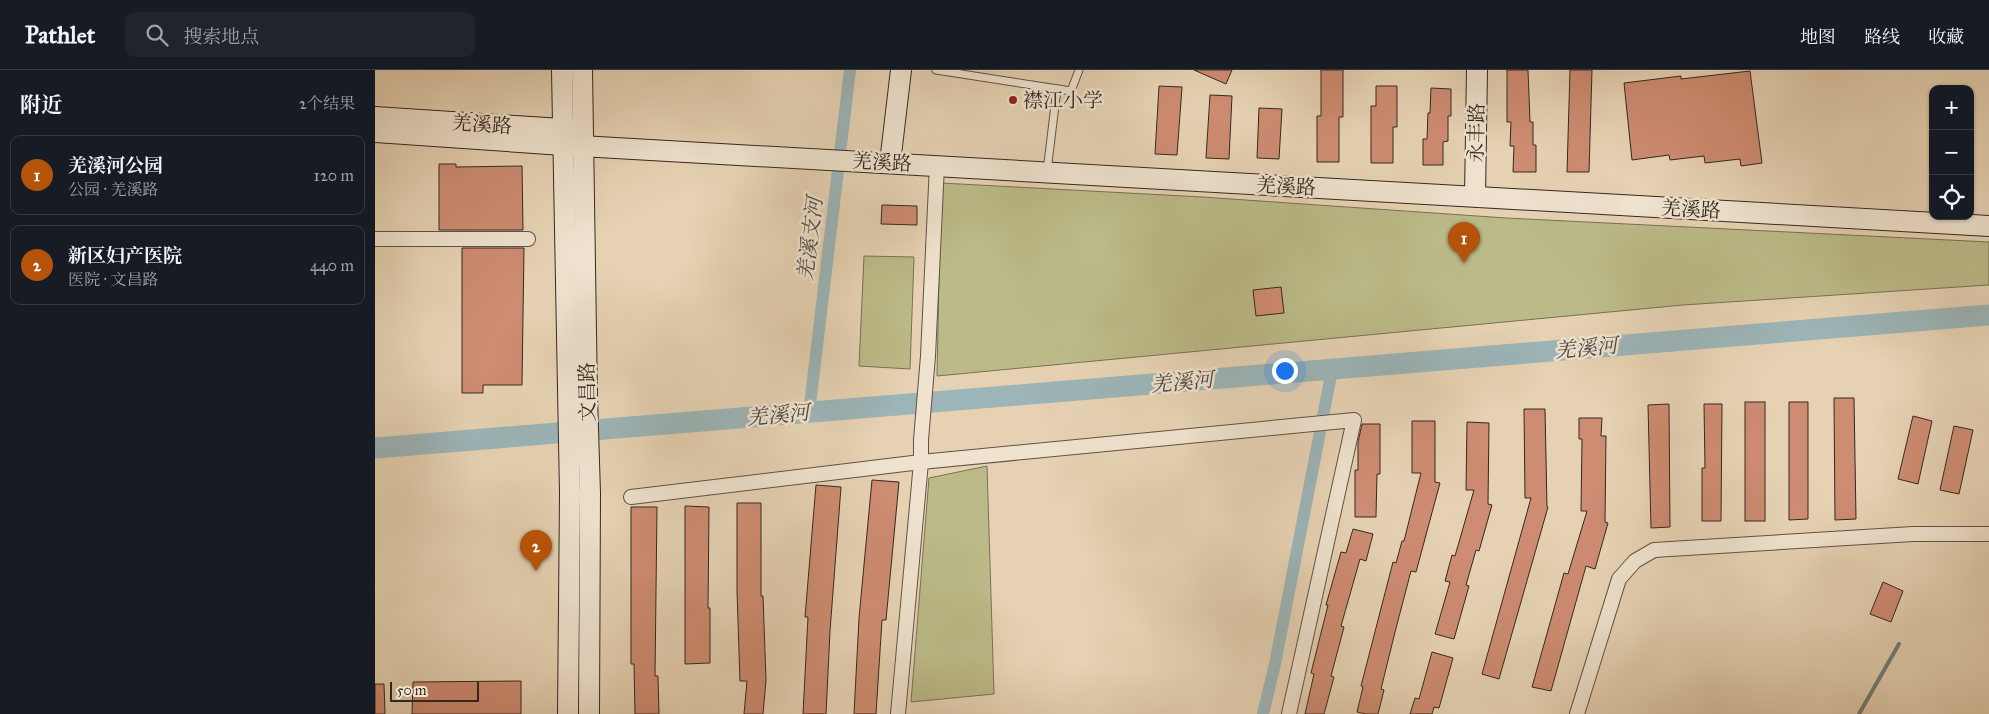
<!DOCTYPE html>
<html lang="zh">
<head>
<meta charset="utf-8">
<style>
	:root { --surface:#171b24; --page:#20242c; --text:#f1f3f6; --muted:#9ea1a6; --line:#363941; --accent:#b45309 }
	body { margin:0; font-family:"IM FELL Great Primer","Noto Serif SC",serif; background:var(--page); color:var(--text) }
	.controls { position:absolute; right:15px; top:15px; display:grid; overflow:hidden; border-radius:10px; box-shadow:0 1px 4px #0004 }
	.controls button { width:45px; height:45px; display:grid; place-items:center; padding:0; border:0; border-bottom:1px solid var(--line); background:var(--surface); color:var(--text); font:25px sans-serif }
	.scale { position:absolute; left:15px; bottom:12px; width:89px; box-sizing:border-box; padding-left:5px; border:2px solid #342822; border-top:0; font-size:14px; line-height:18px; white-space:nowrap; color:#342822; -webkit-text-stroke:4px #efe2ce; paint-order:stroke }
	.you { position:absolute; left:909px; top:300px; width:18px; height:18px; margin:-12px; border:4px solid #fff; border-radius:50%; background:#1a73e8; box-shadow:0 0 0 8px #1a73e833 }
	.badge { display:grid; place-items:center; width:32px; height:32px; border-radius:50%; background:var(--accent); color:#fff; font-size:16px; font-weight:700 }
	.pin { position:absolute; translate:-50% -41px; filter:drop-shadow(0 1px 2px #0008) }
	.pin::after { content:''; position:absolute; top:26px; width:18px; height:15px; background:inherit; clip-path:polygon(0 0,100% 0,50% 100%) }
	.list { margin:0; padding:0; list-style:none }
	h2 { display:flex; justify-content:space-between; align-items:center; height:65px; margin:0; padding:0 20px; font-size:21px }
	h2 small { font-size:16px; font-weight:400; color:var(--muted) }
	.list li { display:grid; grid-template-columns:32px 1fr auto; gap:15px; align-items:center; box-sizing:border-box; height:80px; margin:0 10px 10px; padding:0 10px; border:1px solid var(--line); border-radius:10px }
	.list b { display:block; font-size:19px; white-space:nowrap }
	.list p { margin:0; font-size:16px; white-space:nowrap; color:var(--muted) }
	.list em { font-size:16px; font-style:normal; color:var(--muted) }
	.icon { flex:none; width:28px; height:28px; fill:none; stroke:currentColor; stroke-width:2; stroke-linecap:round; stroke-linejoin:round }
	.map { position:relative; flex:none; width:1614px; height:644px; overflow:hidden }
	header { display:flex; align-items:center; gap:30px; box-sizing:border-box; height:70px; padding:0 25px; background:var(--surface); border-bottom:1px solid var(--line) }
	header strong { font-size:24px }
	nav { display:flex; gap:28px; margin-inline-start:auto; font-size:18px }
	.search { width:350px; height:45px; background:var(--page); display:flex; align-items:center; gap:12px; box-sizing:border-box; padding:0 18px; border-radius:10px; color:var(--muted); font-size:19px }
	main { display:flex }
	aside { flex:1; background:var(--surface) }
	.map>svg:first-child { display:block }
	.green { fill:#bbba88; stroke:#787155 }
	.lines { fill:none; stroke-linecap:round; stroke-linejoin:round }
	.stream { stroke:#727d7c; stroke-width:4 }
	.canal { stroke:#9cb5b8; stroke-width:12 }
	.river { stroke:#9cb5b8; stroke-width:21 }
	.building { fill:#ce8c72; stroke:#342822 }
	.lane-casing { stroke:#605246; stroke-width:9 }
	.street-casing { stroke:#605246; stroke-width:16 }
	.secondary-casing { stroke:#342822; stroke-width:22 }
	.lane { stroke:#efe2ce; stroke-width:7 }
	.street { stroke:#efe2ce; stroke-width:14 }
	.secondary { stroke:#efe2ce; stroke-width:20 }
	.poi-dot { fill:#8f2418; stroke:#efe2ce; stroke-width:2 }
	.labels { text-anchor:middle; dominant-baseline:central; stroke-width:5; stroke-linejoin:round; paint-order:stroke }
	.poi-label { font-size:20px; fill:#342822; stroke:#efe2ce; text-anchor:start }
	.street-label { font-size:20px; fill:#342822; stroke:#efe2ce }
	.water-label { font-size:21px; font-style:italic; fill:#4e4b48; stroke:#efe2ce }
</style>
</head>
<body>
<header>
<strong>Pathlet</strong>
<div class="search"><svg class="icon" aria-label="search" viewBox="0 0 24 24"><circle cx="10" cy="10" r="6"/><path d="M15 15l6 6"/></svg>搜索地点</div>
<nav><a>地图</a><a>路线</a><a>收藏</a></nav>
</header>
<main>
<aside>
<h2>附近<small>2个结果</small></h2>
<ul class="list">
<li><span class="badge">1</span><div><b>羌溪河公园</b><p>公园 · 羌溪路</p></div><em>120 m</em></li>
<li><span class="badge">2</span><div><b>新区妇产医院</b><p>医院 · 文昌路</p></div><em>440 m</em></li>
</ul>
</aside>
<div class="map">
<svg width="1614" height="644" viewBox="0 0 1614 644">
	<rect width="100%" height="100%" fill="#e6d2b3"/>
	<filter id="stains"><feTurbulence type="fractalNoise" baseFrequency=".004" numOctaves="4"/><feColorMatrix values="0 0 0 0 .2 0 0 0 0 .09 0 0 0 0 .02 0 0 0 .5 -.17"/></filter>
	<radialGradient id="worn" r=".72"><stop offset=".6" stop-color="#630" stop-opacity="0"/><stop offset="1" stop-color="#630" stop-opacity=".3"/></radialGradient>
	<!-- green -->
	<g class="green">
		<path d="M566 113 827 127 1131 148 1614 172V215L1308 235 562 306Z"/>
		<path d="M489 186 539 187 535 299 484 296Z"/>
		<path d="M612 396 619 624 536 632 554 408Z"/>
	</g>
	<g class="lines">
		<!-- stream -->
		<path class="stream" d="M1484 644 1524 574"/>
		<!-- canal -->
		<g class="canal">
			<path d="M434 343 475 0"/>
			<path d="M888 644 900 594 957 300"/>
		</g>
		<!-- river -->
		<path class="river" d="M0 378 1614 245"/>
	</g>
	<!-- building -->
	<g class="building">
		<path d="M819 0H857L851 14Z"/>
		<path d="M946 0H968V47H964V92H942V46H946Z"/>
		<path d="M1132 0H1153L1155 52H1158V75H1161V102H1138L1139 76H1135L1136 52H1132Z"/>
		<path d="M1195 0H1217L1214 102H1192Z"/>
		<path d="M1375 1 1387 93 1366 96 1365 89 1330 93 1329 86 1295 90 1294 85 1257 90 1249 13 1306 6V9Z"/>
		<path d="M784 16 807 17 802 85 780 84Z"/>
		<path d="M1001 16H1022V57H1018V93H996V36H1001Z"/>
		<path d="M1056 18 1076 19V46H1073V71L1068 72V95H1048V69H1052L1053 43H1055Z"/>
		<path d="M835 25 857 26 854 89 831 88Z"/>
		<path d="M884 38 907 39 904 89 882 88Z"/>
		<path d="M64 94H81V97L147 96 148 160H64Z"/>
		<path d="M507 135 542 136V155L506 154Z"/>
		<path d="M87 178H149L147 315H108V323H87Z"/>
		<path d="M906 217 909 243 881 246 878 220Z"/>
		<path d="M1459 328H1479L1481 449 1460 450Z"/>
		<rect x="1370" y="332" width="20" height="119"/>
		<path d="M1414 332H1433V449L1414 450Z"/>
		<path d="M1294 334 1295 457 1276 458 1273 335Z"/>
		<path d="M1329 334H1347L1346 451H1327V398H1330Z"/>
		<path d="M1149 339H1170L1172 437H1173L1124 609 1107 604 1156 428H1150Z"/>
		<path d="M1538 346 1557 351 1543 414 1523 409Z"/>
		<path d="M1204 348H1227L1226 366H1231L1230 452 1233 453 1220 499 1211 496 1176 621 1157 617 1189 503 1193 504 1212 441H1206L1207 369H1204Z"/>
		<path d="M1037 351H1060V412L1065 413 1041 502 1036 501 1020 562 1006 619 1009 620 1003 644H991L982 642 988 617 986 616 1018 492 1021 493 1027 471H1029L1046 403H1037Z"/>
		<path d="M1092 352 1114 353 1113 434 1117 435 1104 481 1101 480 1091 515 1094 516 1079 569 1060 564 1075 512 1070 511 1077 485 1080 486 1099 420H1091Z"/>
		<path d="M987 354H1005V404H1002L1001 447H980V400H983V372Z"/>
		<path d="M1579 356 1598 360 1584 424 1565 420Z"/>
		<path d="M497 410 524 412 511 550H507L501 644H479L484 548Z"/>
		<path d="M441 415 466 417 455 561 451 644H428L433 547H430Z"/>
		<path d="M362 433H386V526H388L391 610 388 644H369L372 611H365L362 521Z"/>
		<path d="M310 436 334 437 333 538H335V593L310 594Z"/>
		<path d="M256 437H282L280 606H283L284 644H260L259 594H256Z"/>
		<path d="M978 459 998 464 991 491 985 489 966 556 969 557 956 606 959 607 949 644H930L939 604 936 603 953 535H951L966 482 971 483Z"/>
		<path d="M1508 512 1528 521 1516 552 1495 544Z"/>
		<path d="M1057 582 1078 588 1064 638 1059 637 1057 644H1035L1040 628 1044 629Z"/>
		<path d="M146 611V644H37L38 612Z"/>
		<path d="M0 614H9L10 644H0Z"/>
	</g>
	<g class="lines">
		<defs>
			<g id="lane">
				<path d="M561 0 696 21 704 0"/>
				<path d="M672 101 682 19"/>
			</g>
			<g id="street">
				<path d="M0 169H153"/>
				<path d="M256 427 546 392 979 350 914 644"/>
				<path d="M523 644 546 392V370L553 286 562 95"/>
				<path d="M1202 644 1244 509 1260 491 1279 480 1538 464H1614"/>
			</g>
			<g id="secondary">
				<path d="M187 0 195 424 193 644"/>
				<path d="M207 0 212 327 215 423 214 644"/>
				<path d="M0 47 187 59 197 67"/>
				<path d="M0 62 188 75 1614 156"/>
				<path d="M515 93 526 0"/>
				<path d="M1100 126 1102 0"/>
			</g>
		</defs>
		<!-- lane casing -->
		<use href="#lane" class="lane-casing"/>
		<!-- street casing -->
		<use href="#street" class="street-casing"/>
		<!-- secondary casing -->
		<use href="#secondary" class="secondary-casing"/>
		<!-- lane -->
		<use href="#lane" class="lane"/>
		<!-- street -->
		<use href="#street" class="street"/>
		<!-- secondary -->
		<use href="#secondary" class="secondary"/>
	</g>
	<!-- markers -->
	<circle class="poi-dot" cx="638" cy="30" r="5"/>
	<g class="labels">
		<!-- poi labels -->
		<g class="poi-label">
			<text x="648" y="30">襟江小学</text>
		</g>
		<!-- street labels -->
		<g class="street-label">
			<text transform="translate(107 54) rotate(4)">羌溪路</text>
			<text transform="translate(1101 63) rotate(-89)">永丰路</text>
			<text transform="translate(507 92) rotate(3)">羌溪路</text>
			<text transform="translate(911 116) rotate(3)">羌溪路</text>
			<text transform="translate(1316 139) rotate(3)">羌溪路</text>
			<text transform="translate(212 322) rotate(-91)">文昌路</text>
		</g>
		<!-- water labels -->
		<g class="water-label">
			<text transform="translate(435 169) rotate(-83)">羌溪支河</text>
			<text transform="translate(1211 278) rotate(-5)">羌溪河</text>
			<text transform="translate(807 312) rotate(-5)">羌溪河</text>
			<text transform="translate(403 345) rotate(-5)">羌溪河</text>
		</g>
	</g>
	<rect width="100%" height="100%" filter="url(#stains)"/>
	<rect width="100%" height="100%" fill="url(#worn)"/>
</svg>
<div class="controls">
<button>+</button>
<button>−</button>
<button><svg class="icon" aria-label="locate" viewBox="0 0 24 24"><circle cx="12" cy="12" r="6"/><path d="M12 2v4M12 18v4M2 12h4M18 12h4"/></svg></button>
</div>
<div class="scale">50 m</div>
<div class="you"></div>
<div class="pin badge" style="left:1089px;top:193px">1</div>
<div class="pin badge" style="left:161px;top:501px">2</div>
</div>
</main>
</body>
</html>
